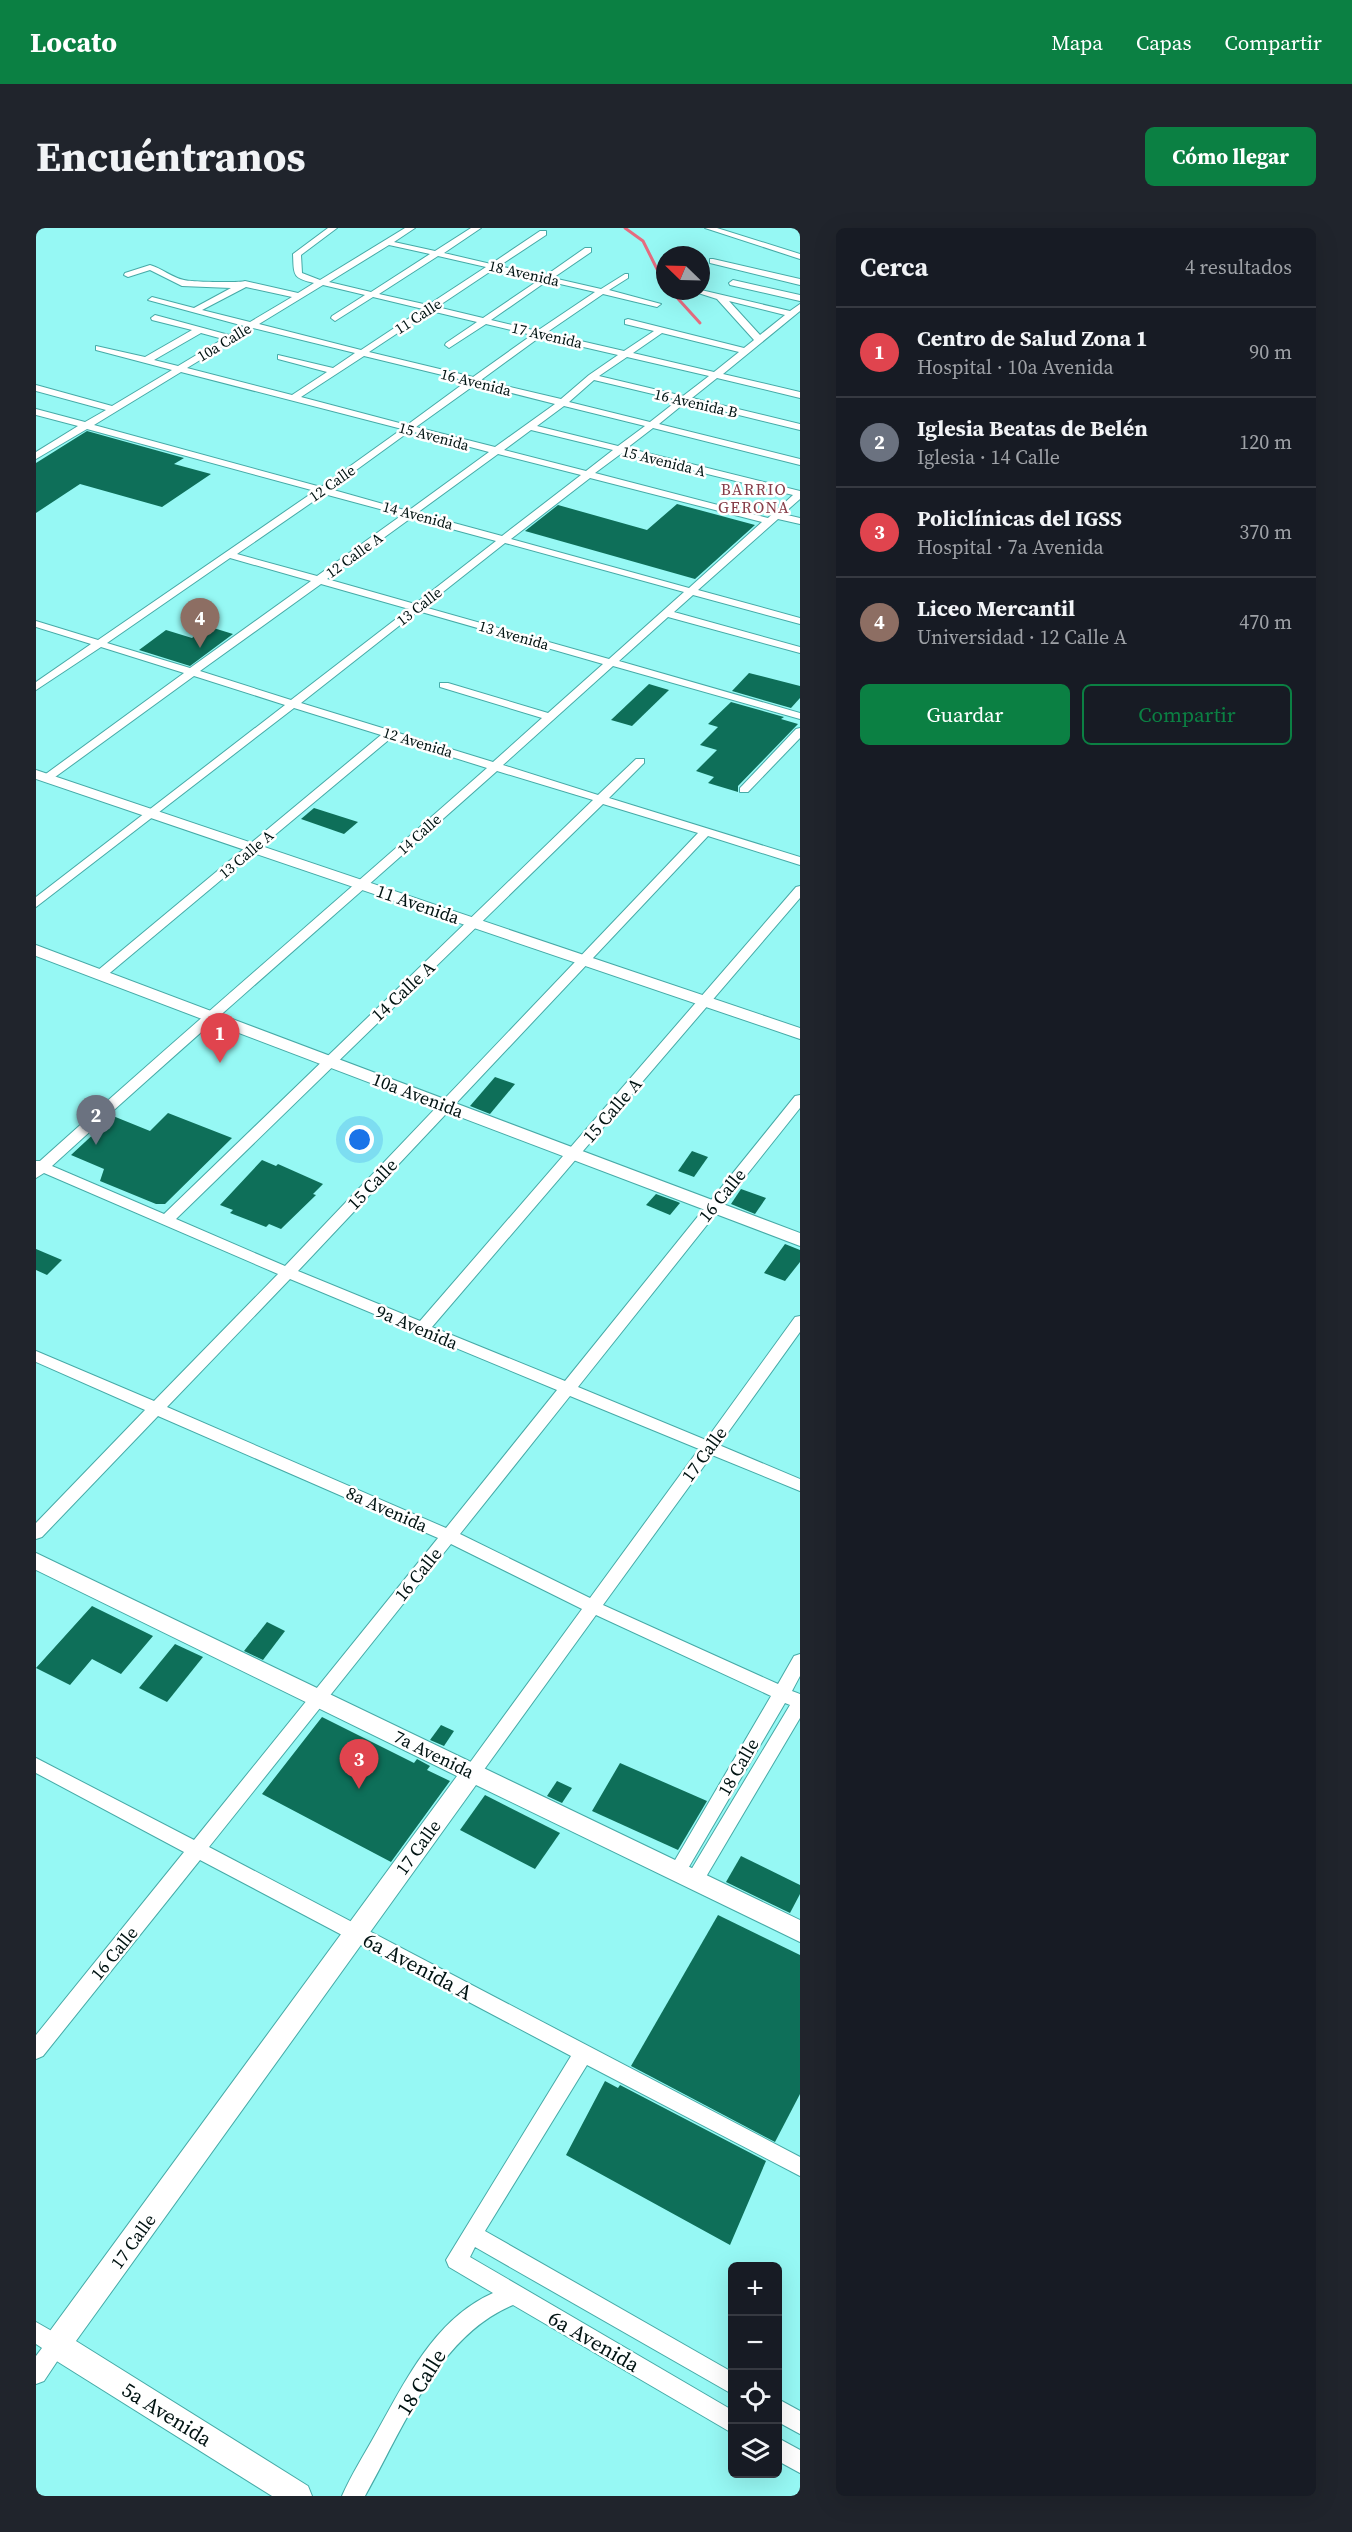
<!DOCTYPE html>
<html lang="es">
<head>
<meta charset="utf-8">
<style>
	:root { --surface:#171b24; --page:#20242c; --text:#f1f3f6; --muted:#9ea1a6; --line:#363941; --accent:#0b8043 }
	body { margin:0; font-family:"Source Serif 4",serif; background:var(--page); color:var(--text) }
	.controls { position:absolute; right:18px; bottom:18px; display:grid; overflow:hidden; border-radius:9px; box-shadow:0 6px 24px #0002 }
	.controls button { width:54px; height:54px; display:grid; place-items:center; padding:0; border:0; border-bottom:2px solid var(--line); background:var(--surface); color:var(--text); font:30px sans-serif }
	.compass { position:absolute; left:620px; top:18px; width:54px; height:54px; border-radius:50%; background:var(--surface); box-shadow:0 6px 24px #0002; rotate:293deg }
	.you { position:absolute; left:324px; top:912px; width:21px; height:21px; margin:-15px; border:4px solid #fff; border-radius:50%; background:#1a73e8; box-shadow:0 0 0 9px #1a73e833 }
	.badge { display:grid; place-items:center; width:39px; height:39px; border-radius:50%; background:var(--accent); color:#fff; font-size:20px; font-weight:700 }
	.pin { position:absolute; translate:-50% -50px; filter:drop-shadow(0 2px 3px #0008) }
	.pin::after { content:''; position:absolute; top:32px; width:21px; height:18px; background:inherit; clip-path:polygon(0 0,100% 0,50% 100%) }
	.list { margin:0; padding:0; list-style:none }
	h2 { display:flex; justify-content:space-between; align-items:center; height:78px; margin:0; padding:0 24px; font-size:26px }
	h2 small { font-size:20px; font-weight:400; color:var(--muted) }
	.list li { display:grid; grid-template-columns:39px 1fr auto; gap:18px; align-items:center; box-sizing:border-box; height:90px; padding:0 24px; border-top:2px solid var(--line) }
	.list b { display:block; font-size:22px; white-space:nowrap }
	.list p { margin:0; font-size:20px; white-space:nowrap; color:var(--muted) }
	.list em { font-size:20px; font-style:normal; color:var(--muted) }
	.actions { display:flex; gap:12px; padding:18px 24px }
	.actions a { flex:1; padding:14px 0; border:2px solid var(--accent); border-radius:9px; text-align:center; font-size:21px; color:var(--accent) }
	.actions .main { background:var(--accent); color:#fff }
	.icon { flex:none; width:33px; height:33px; fill:none; stroke:currentColor; stroke-width:2; stroke-linecap:round; stroke-linejoin:round }
	.map { position:relative; flex:none; width:764px; height:2268px; overflow:hidden; border-radius:9px }
	header { display:flex; align-items:center; gap:36px; box-sizing:border-box; height:84px; padding:0 30px; background:var(--accent); color:#fff }
	header strong { font-size:28px }
	nav { display:flex; gap:33px; margin-inline-start:auto; font-size:21px }
	.intro { display:flex; align-items:center; justify-content:space-between; box-sizing:border-box; height:144px; padding:0 36px }
	h1 { margin:0; font-size:42px }
	.button { padding:15px 27px; border-radius:9px; background:var(--accent); color:#fff; font-size:21px; font-weight:700 }
	main { display:flex; gap:36px; padding:0 36px }
	aside { flex:1; background:var(--surface); border-radius:9px; box-shadow:0 6px 24px #0002 }
	.map>svg:first-child { display:block }
	.lines { fill:none; stroke-linecap:round; stroke-linejoin:round }
	.stream { stroke:#e56c7f; stroke-width:3 }
	.building { fill:#0e6f59 }
	.minor-casing { stroke:#46aaa7; stroke-width:2 }
	.major-casing { stroke:#46aaa7; stroke-width:2 }
	.minor { fill:#fff; fill-rule:evenodd }
	.major { fill:#fff; fill-rule:evenodd }
	.labels { text-anchor:middle; dominant-baseline:central; stroke-width:5; stroke-linejoin:round; paint-order:stroke }
	.far-street-label { font-size:15px; fill:#011312; stroke:#fff }
	.far-neighbourhood-label { font-size:16px; letter-spacing:1.5px; fill:#863d48; stroke:#fff }
	.street-label { font-size:18px; fill:#011312; stroke:#fff }
	.near-street-label { font-size:21px; fill:#011312; stroke:#fff }
</style>
</head>
<body>
<header>
<strong>Locato</strong>
<nav><a>Mapa</a><a>Capas</a><a>Compartir</a></nav>
</header>
<div class="intro"><h1>Encuéntranos</h1><a class="button">Cómo llegar</a></div>
<main>
<div class="map">
<svg width="764" height="2268" viewBox="0 0 764 2268">
	<rect width="100%" height="100%" fill="#96f8f4"/>
	<g class="lines">
		<!-- stream -->
		<g class="stream">
			<path d="M589 0 607 13 629 57"/>
			<path d="M635 63 664 95"/>
		</g>
	</g>
	<!-- building -->
	<g class="building">
		<path d="M51 203 148 230 138 236 175 246 126 279 44 256 0 285V235Z"/>
		<path d="M641 276 719 297 659 351 489 303 522 277 611 302Z"/>
		<path d="M171 398 197 406 154 438 103 422 130 402 156 410Z"/>
		<path d="M713 445 764 458V470L755 480 696 463Z"/>
		<path d="M613 456 633 462 596 498 575 492Z"/>
		<path d="M695 474 748 489 745 491 762 496 702 558V564L672 555 678 549 660 543 681 522 664 517 682 499 672 496Z"/>
		<path d="M278 580 322 594 308 606 265 591Z"/>
		<path d="M459 849 479 856 454 886 434 878Z"/>
		<path d="M132 885 196 910 129 976H120L64 953 68 941 35 927 77 888 114 903Z"/>
		<path d="M656 923 672 929 658 949 642 943Z"/>
		<path d="M226 932 240 938 242 936 287 956 277 966 280 967 245 1001 233 996 230 999 194 985 197 982 184 977Z"/>
		<path d="M705 961 730 970 719 986 695 976Z"/>
		<path d="M620 966 642 974 644 975 634 987 610 977Z"/>
		<path d="M749 1016 764 1022V1034L749 1053 728 1045Z"/>
		<path d="M0 1021 26 1032 11 1047 0 1042Z"/>
		<path d="M56 1378 117 1408 85 1446 56 1431 34 1457 0 1440Z"/>
		<path d="M231 1394 249 1403 227 1432 208 1423Z"/>
		<path d="M139 1416 167 1429 131 1474 103 1460Z"/>
		<path d="M286 1489 378 1535 381 1531 394 1538 391 1542 414 1553 355 1634 226 1566Z"/>
		<path d="M405 1497 418 1503 408 1518 394 1512Z"/>
		<path d="M584 1535 671 1573 642 1622 556 1583Z"/>
		<path d="M521 1553 536 1560 526 1575 511 1568Z"/>
		<path d="M449 1567 524 1605 499 1641 424 1602Z"/>
		<path d="M705 1628 764 1657V1666L754 1685 690 1654Z"/>
		<path d="M682 1687 764 1727V1866L739 1914 595 1838Z"/>
		<path d="M569 1853 582 1860 584 1857 730 1933 694 2017 530 1927Z"/>
	</g>
	<g class="lines">
		<defs>
			<g id="minor">
				<path d="M292 0H301L265 27 266 45 284 52 369 0H379L358 14 399 23 435 0H445L408 25 455 36 504 3H510V7L463 38 509 48 549 20H555V24L517 50 565 61 589 46H592V50L573 62 625 76 621 79 567 66 510 105 588 123 618 103 589 96V92L592 91 708 120 718 112 681 71 656 63 665 62 754 83 764 76V83L687 146 764 164V170L681 150 656 170 764 196V202L650 174 623 196 764 231V237L617 200 591 220 764 263V271L747 286 764 290V296L742 291 662 362 764 390V396L657 367 638 384 764 419V425L632 389 583 433 764 485V491L577 438 467 537 562 567 600 531H608V535L573 570 764 629V637L672 608 262 1043 384 1093 760 659 764 658V670L396 1099 529 1153 759 868 764 867V880L542 1159 670 1212 759 1089 764 1088V1104L683 1217 764 1251V1263L676 1227 567 1377 742 1456 758 1428 764 1426V1448L756 1463 764 1466V1490L664 1659 658 1661 652 1659 649 1653 652 1647 754 1477 749 1475 647 1649 641 1652 635 1649 632 1644 635 1639 735 1468 560 1387 442 1550 436 1552 430 1550 427 1545 430 1540 546 1381 415 1316 173 1619 764 1929V1948L551 1837 449 2003 696 2144V2166L439 2019 434 2029 696 2182V2205L477 2077C402 2108 367 2201 329 2268H306C315 2247 328 2227 339 2207 369 2154 398 2091 457 2065L413 2039 410 2032 535 1828 164 1632 7 1828 0 1831V1807L148 1624 0 1545V1530L158 1612 402 1310 122 1188 6 1309 0 1311V1295L109 1182 0 1134V1123L118 1173 242 1046 8 945 0 950V933H4C152 800 303 671 451 540L355 510 69 749H61V743L345 507 258 480 0 679V669L249 477 158 448 15 552H7V548L148 445 65 419 0 462V454L55 416 0 399V393L62 412 279 263 51 201 0 231V224L42 198 0 187V181L49 194 70 182 0 163V157L76 178 136 142 60 122V118L109 129 156 102 116 92 115 90 119 87 193 107 208 98 112 72 116 69 158 80 195 60 146 58 114 42 92 49 88 47 89 45 114 37C125 40 137 50 148 52 155 54 205 55 209 53L262 65 278 55C256 50 258 47 257 26ZM353 17 394 26 335 64 293 54ZM402 28 450 39 392 77 343 66ZM458 41 503 52 447 90 401 79ZM511 53 559 64 501 103 455 92ZM287 57 329 67 296 88 295 90 299 93 337 69 387 81 325 122 223 96ZM210 59 256 69 214 94 166 82ZM693 73 749 87 724 107ZM395 83 441 94 410 115 409 117 413 120 450 96 496 107 437 149 333 124ZM217 100 319 125 297 140 242 127V131L291 144 256 167 151 140ZM165 105 187 111 142 138 118 132ZM626 105 703 124 678 144 597 125ZM504 109 582 127 553 147 525 171 445 152ZM328 128 431 153 371 197 265 169ZM591 129 673 148 647 168 563 148ZM145 144 366 201 285 259 58 197ZM558 152 642 172 614 194 533 174ZM440 156 519 176 459 219 380 199ZM528 178 609 198 582 218 501 198ZM495 202 577 222 550 243 468 222ZM374 203 453 224 372 283 294 261ZM586 225 757 267 732 290 559 245ZM462 226 545 247 466 308 381 285ZM554 250 726 294 653 360 475 311ZM288 266 366 287 281 348 201 326ZM375 290 460 313 379 376 291 351ZM469 315 648 364 573 431 388 379ZM194 330 275 353 154 440 71 415ZM285 356 373 381 255 472 164 443ZM382 383 567 436 512 485 412 455H404V459L506 490 457 534 265 475ZM461 543 557 572 128 986 16 938C163 804 313 675 461 543ZM567 576 662 605 249 1038 140 991ZM254 1051 521 1162 410 1300 131 1179ZM534 1168 663 1221 554 1370 424 1306Z"/>
				<path d="M669 0H681L764 26V31Z"/>
				<path d="M677 31 764 51V57L674 35V31Z"/>
				<path d="M697 52 764 67V73L694 57 693 55Z"/>
				<path d="M764 500V510L712 564H704V560L760 501Z"/>
				<path d="M0 2094 28 2110 32 2117 8 2153 0 2156V2128L6 2120 0 2116Z"/>
				<path d="M742 2171 764 2183V2206L742 2194Z"/>
				<path d="M742 2210 764 2222V2245L742 2233Z"/>
			</g>
			<g id="major">
				<path d="M0 542 764 800V811L0 551Z"/>
				<path d="M0 717 764 1005V1018L0 728Z"/>
				<path d="M0 1325 764 1692V1714L440 1557 40 2113 272 2258 276 2268H236L11 2127 7 2117 11 2107 421 1548 0 1342Z"/>
			</g>
		</defs>
		<!-- minor casing -->
		<use href="#minor" class="minor-casing"/>
		<!-- major casing -->
		<use href="#major" class="major-casing"/>
		<!-- minor -->
		<use href="#minor" class="minor"/>
		<!-- major -->
		<use href="#major" class="major"/>
	</g>
	<g class="labels">
		<!-- far-street labels -->
		<g class="far-street-label">
			<text transform="translate(488 45) rotate(13)">18 Avenida</text>
			<text transform="translate(382 88) rotate(-33)">11 Calle</text>
			<text transform="translate(511 107) rotate(13)">17 Avenida</text>
			<text transform="translate(188 114) rotate(-31)">10a Calle</text>
			<text transform="translate(440 154) rotate(14)">16 Avenida</text>
			<text transform="translate(660 175) rotate(13)">16 Avenida B</text>
			<text transform="translate(398 208) rotate(15)">15 Avenida</text>
			<text transform="translate(628 233) rotate(14)">15 Avenida A</text>
			<text transform="translate(296 255) rotate(-35)">12 Calle</text>
			<text transform="translate(382 287) rotate(15)">14 Avenida</text>
			<text transform="translate(318 327) rotate(-36)">12 Calle A</text>
			<text transform="translate(383 378) rotate(-38)">13 Calle</text>
			<text transform="translate(478 407) rotate(16)">13 Avenida</text>
			<text transform="translate(382 514) rotate(17)">12 Avenida</text>
			<text transform="translate(383 606) rotate(-42)">14 Calle</text>
			<text transform="translate(210 626) rotate(-40)">13 Calle A</text>
		</g>
		<!-- far-neighbourhood labels -->
		<g class="far-neighbourhood-label">
			<text x="718" y="261">BARRIO<tspan x="718" dy="18">GERONA</tspan></text>
		</g>
		<!-- street labels -->
		<g class="street-label">
			<text transform="translate(382 676) rotate(19)">11 Avenida</text>
			<text transform="translate(367 763) rotate(-43)">14 Calle A</text>
			<text transform="translate(382 867) rotate(21)">10a Avenida</text>
			<text transform="translate(576 882) rotate(-49)">15 Calle A</text>
			<text transform="translate(336 956) rotate(-46)">15 Calle</text>
			<text transform="translate(686 967) rotate(-51)">16 Calle</text>
			<text transform="translate(381 1099) rotate(23)">9a Avenida</text>
			<text transform="translate(668 1226) rotate(-54)">17 Calle</text>
			<text transform="translate(351 1281) rotate(24)">8a Avenida</text>
			<text transform="translate(382 1346) rotate(-51)">16 Calle</text>
			<text transform="translate(398 1526) rotate(26)">7a Avenida</text>
			<text transform="translate(702 1539) rotate(-60)">18 Calle</text>
			<text transform="translate(382 1619) rotate(-54)">17 Calle</text>
			<text transform="translate(78 1725) rotate(-51)">16 Calle</text>
			<text transform="translate(97 2013) rotate(-54)">17 Calle</text>
		</g>
		<!-- near-street labels -->
		<g class="near-street-label">
			<text transform="translate(382 1738) rotate(28)">6a Avenida A</text>
			<text transform="translate(558 2113) rotate(30)">6a Avenida</text>
			<text transform="translate(385 2154) rotate(-58)">18 Calle</text>
			<text transform="translate(131 2186) rotate(32)">5a Avenida</text>
		</g>
	</g>
</svg>
<div class="controls">
<button>+</button>
<button>−</button>
<button><svg class="icon" aria-label="locate" viewBox="0 0 24 24"><circle cx="12" cy="12" r="6"/><path d="M12 2v4M12 18v4M2 12h4M18 12h4"/></svg></button>
<button><svg class="icon" aria-label="layers" viewBox="0 0 24 24"><path d="M12 4l9 5-9 5-9-5zM3 14l9 5 9-5"/></svg></button>
</div>
<svg class="compass" viewBox="-18 -18 36 36"><path d="M0-13l5 13h-10z" fill="#e53935"/><path d="M0 13l5-13h-10z" fill="#9ea1a6"/></svg>
<div class="you"></div>
<div class="pin badge" style="left:184px;top:835px;background:#e0444e">1</div>
<div class="pin badge" style="left:60px;top:917px;background:#6b7280">2</div>
<div class="pin badge" style="left:323px;top:1561px;background:#e0444e">3</div>
<div class="pin badge" style="left:164px;top:420px;background:#8d6e63">4</div>
</div>
<aside>
<h2>Cerca<small>4 resultados</small></h2>
<ul class="list">
<li><span class="badge" style="background:#e0444e">1</span><div><b>Centro de Salud Zona 1</b><p>Hospital · 10a Avenida</p></div><em>90 m</em></li>
<li><span class="badge" style="background:#6b7280">2</span><div><b>Iglesia Beatas de Belén</b><p>Iglesia · 14 Calle</p></div><em>120 m</em></li>
<li><span class="badge" style="background:#e0444e">3</span><div><b>Policlínicas del IGSS</b><p>Hospital · 7a Avenida</p></div><em>370 m</em></li>
<li><span class="badge" style="background:#8d6e63">4</span><div><b>Liceo Mercantil</b><p>Universidad · 12 Calle A</p></div><em>470 m</em></li>
</ul>
<div class="actions"><a class="main">Guardar</a><a>Compartir</a></div>
</aside>
</main>
</body>
</html>
